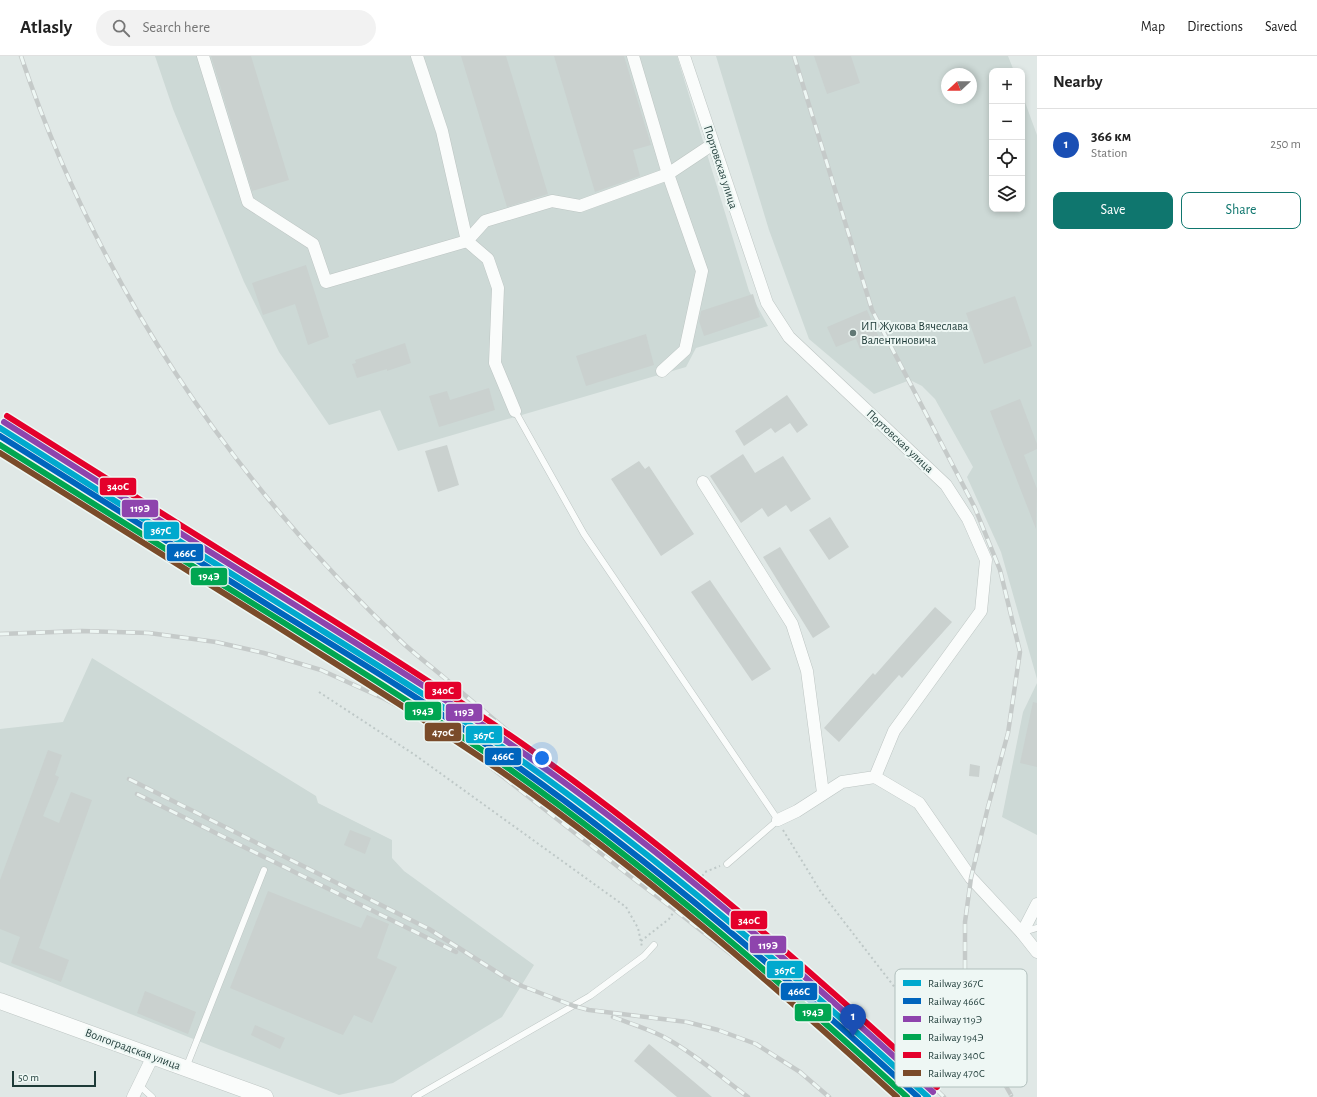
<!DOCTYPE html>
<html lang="en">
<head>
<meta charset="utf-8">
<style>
	:root { --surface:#fff; --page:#f2f2f2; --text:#222; --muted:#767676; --line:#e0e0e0; --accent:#0f766e }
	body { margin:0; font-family:"Alegreya Sans",sans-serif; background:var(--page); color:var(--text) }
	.controls { position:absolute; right:12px; top:12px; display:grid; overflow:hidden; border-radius:8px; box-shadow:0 2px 6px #0003 }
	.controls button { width:36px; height:36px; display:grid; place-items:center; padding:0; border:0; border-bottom:1px solid var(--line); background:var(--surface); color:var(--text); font:20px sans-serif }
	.compass { position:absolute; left:941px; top:12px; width:36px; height:36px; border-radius:50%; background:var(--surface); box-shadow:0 2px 6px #0003; rotate:248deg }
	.scale { position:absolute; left:12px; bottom:10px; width:84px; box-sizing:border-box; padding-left:4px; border:2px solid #1e3b38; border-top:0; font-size:11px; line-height:14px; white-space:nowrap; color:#1e3b38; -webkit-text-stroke:3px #eef7f4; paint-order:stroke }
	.you { position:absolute; left:542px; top:702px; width:14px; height:14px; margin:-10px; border:3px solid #fff; border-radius:50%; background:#1a73e8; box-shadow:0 0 0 6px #1a73e833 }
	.badge { display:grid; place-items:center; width:26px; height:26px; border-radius:50%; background:var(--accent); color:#fff; font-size:13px; font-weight:700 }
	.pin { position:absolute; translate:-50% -33px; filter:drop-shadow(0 1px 2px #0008) }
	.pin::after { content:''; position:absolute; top:21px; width:14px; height:12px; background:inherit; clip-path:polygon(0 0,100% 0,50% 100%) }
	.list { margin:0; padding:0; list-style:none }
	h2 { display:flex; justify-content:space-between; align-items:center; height:52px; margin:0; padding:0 16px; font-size:17px }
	h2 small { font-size:13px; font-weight:400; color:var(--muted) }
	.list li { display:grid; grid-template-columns:26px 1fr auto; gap:12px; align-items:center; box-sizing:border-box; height:72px; padding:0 16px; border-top:1px solid var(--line) }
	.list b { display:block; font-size:15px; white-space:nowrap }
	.list p { margin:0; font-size:13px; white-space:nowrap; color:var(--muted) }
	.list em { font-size:13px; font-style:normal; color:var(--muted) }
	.actions { display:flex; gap:8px; padding:12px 16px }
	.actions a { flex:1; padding:9px 0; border:1px solid var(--accent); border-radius:8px; text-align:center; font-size:14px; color:var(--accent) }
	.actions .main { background:var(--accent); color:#fff }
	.icon { flex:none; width:22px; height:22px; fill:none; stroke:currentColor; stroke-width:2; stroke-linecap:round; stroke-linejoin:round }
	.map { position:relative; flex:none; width:1037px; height:1041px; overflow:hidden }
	header { display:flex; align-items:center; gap:24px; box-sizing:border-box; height:56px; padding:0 20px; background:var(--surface); border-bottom:1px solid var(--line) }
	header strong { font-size:19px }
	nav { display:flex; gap:22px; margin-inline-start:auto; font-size:14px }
	.search { width:280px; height:36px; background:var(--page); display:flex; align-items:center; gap:10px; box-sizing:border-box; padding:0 14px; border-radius:22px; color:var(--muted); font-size:15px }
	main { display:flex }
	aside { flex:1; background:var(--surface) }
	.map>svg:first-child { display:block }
	.built { fill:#cdd9d6; fill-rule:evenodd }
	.building { fill:#cad1cf }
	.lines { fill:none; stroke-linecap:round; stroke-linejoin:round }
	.service-casing { stroke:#bdc5c3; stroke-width:7 }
	.minor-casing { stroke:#bdc5c3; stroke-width:13 }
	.secondary-casing { stroke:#bdc5c3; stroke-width:17 }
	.path { stroke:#bec8c7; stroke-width:2; stroke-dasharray:2 3; stroke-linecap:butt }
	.service { stroke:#fafcfb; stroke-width:6 }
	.minor { stroke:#fafcfb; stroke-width:12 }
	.secondary { stroke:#fafcfb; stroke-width:16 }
	.rail-casing { stroke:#c5cac9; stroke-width:4.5 }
	.rail { stroke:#eef7f4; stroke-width:3; stroke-dasharray:9; stroke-linecap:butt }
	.rail-1-casing { stroke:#eef7f4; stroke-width:9 }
	.rail-2-casing { stroke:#eef7f4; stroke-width:9 }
	.rail-3-casing { stroke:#eef7f4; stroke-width:9 }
	.rail-4-casing { stroke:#eef7f4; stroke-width:9 }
	.rail-5-casing { stroke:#eef7f4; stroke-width:9 }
	.rail-6-casing { stroke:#eef7f4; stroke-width:9 }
	.rail-1 { stroke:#00a9ce; stroke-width:6 }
	.rail-2 { stroke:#0065bd; stroke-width:6 }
	.rail-3 { stroke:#8e44ad; stroke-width:6 }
	.rail-4 { stroke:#00a651; stroke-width:6 }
	.rail-5 { stroke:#e4002b; stroke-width:6 }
	.rail-6 { stroke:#7a4b2a; stroke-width:6 }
	.poi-dot { fill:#627875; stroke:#eef7f4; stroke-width:1.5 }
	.labels { text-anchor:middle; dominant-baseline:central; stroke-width:4; stroke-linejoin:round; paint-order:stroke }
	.street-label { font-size:12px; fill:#1e3b38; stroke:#eef7f4 }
	.poi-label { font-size:12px; fill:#1e3b38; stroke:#eef7f4; text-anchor:start }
	.key { fill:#eef7f4; stroke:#b0bfbc; stroke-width:1 }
	.key-label { font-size:11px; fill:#1e3b38 }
	.line-badge { stroke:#eef7f4; stroke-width:1.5 }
	.badge-label { font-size:11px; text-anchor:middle; font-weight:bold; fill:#fff }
</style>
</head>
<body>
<header>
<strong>Atlasly</strong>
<div class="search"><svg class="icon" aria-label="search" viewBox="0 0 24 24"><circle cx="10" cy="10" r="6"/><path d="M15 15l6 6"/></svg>Search here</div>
<nav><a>Map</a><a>Directions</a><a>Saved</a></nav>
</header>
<main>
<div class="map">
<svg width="1037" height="1041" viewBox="0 0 1037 1041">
	<rect width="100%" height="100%" fill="#e0e8e6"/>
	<!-- built -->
	<g class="built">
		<path d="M155 0H677L749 235 768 270 696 292 686 311 398 395 380 354 329 369 279 296 244 226 173 53Z"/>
		<path d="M716 0H1008L1014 15H992V153H1022V38L1037 79V623L1001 496 967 421 973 411 935 343 922 330 910 324 874 338 809 283 769 174ZM947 18H971V42H947Z"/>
		<path d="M92 602 316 740 318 747 392 784V802L404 815 534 909 502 961 393 1027 339 1039 216 992 0 906V673L63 666Z"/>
		<path d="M1037 627V779L1002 761 1023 656Z"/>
	</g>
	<!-- building -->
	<g class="building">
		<path d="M211 0H251L289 124 252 135Z"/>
		<path d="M461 0H506L548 138 507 151Z"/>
		<path d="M554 0H624L651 89 633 94 640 120 595 136Z"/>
		<path d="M814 0H851L860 27 827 38Z"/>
		<path d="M306 209 329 281 308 289 295 248 263 259 252 227Z"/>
		<path d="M753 238 760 261 704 280 699 265 701 255Z"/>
		<path d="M1015 240 1032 290 984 308 966 257Z"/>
		<path d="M867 254 880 284 860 293 856 283 836 291 827 271Z"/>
		<path d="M646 278 654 309 586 330 576 300Z"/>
		<path d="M405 287 411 307 387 315V313L357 322 352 308 356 307 355 304Z"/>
		<path d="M489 332 495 354 439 371 429 340 447 335 450 344Z"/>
		<path d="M787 339 808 369 797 377 790 367 775 377 771 372 744 390 735 375Z"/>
		<path d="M1020 343 1037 388V393L1024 399 1037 433 1036 473 990 355Z"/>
		<path d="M447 389 459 429 438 436 425 395Z"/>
		<path d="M743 398 755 417 783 400 811 443 791 456 786 449 768 461 762 452 741 467 710 420Z"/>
		<path d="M639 405 645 413 649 410 694 478 661 500 611 423Z"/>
		<path d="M830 461 849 491 829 504 809 474Z"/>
		<path d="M780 491 830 571 813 582 763 501Z"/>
		<path d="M710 524 771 613 752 625 691 536Z"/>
		<path d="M935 551 952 566 902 622 899 619 839 686 824 672 873 617 875 619Z"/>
		<path d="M1033 646 1037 647V711L1020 707Z"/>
		<path d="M48 694 62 699 55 719 59 721 43 760 59 767 71 736 92 744 39 892 69 904 61 926 11 907 20 881 0 873V824Z"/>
		<path d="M970 708 980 710 979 721 969 720Z"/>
		<path d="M350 774 371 782 365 798 344 789Z"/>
		<path d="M268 835 361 872 367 859 389 868 377 902 397 911 372 967 354 959 343 979 230 932Z"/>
		<path d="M145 935 196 956 188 978 137 957Z"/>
		<path d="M255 969 285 982 280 993 251 979Z"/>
		<path d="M649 988 712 1041H677L634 1005Z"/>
	</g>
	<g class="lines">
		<defs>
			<g id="service">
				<path d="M515 355 584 478 778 764 727 808"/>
				<path d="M1023 876 1037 872"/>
				<path d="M186 1012 264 814"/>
				<path d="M139 1029 152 1041"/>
				<path d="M415 1041 590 940 644 900 654 889"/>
			</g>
			<g id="minor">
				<path d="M203 0 248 146 313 188 326 226 467 185 485 165 552 145 580 150 668 118 713 88"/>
				<path d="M417 0 442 75 467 185 488 203 498 232 495 307 515 355"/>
				<path d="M633 0 668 118 702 215 685 294 662 315"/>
				<path d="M684 0 767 247 789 281 946 429 968 463 986 504 981 555 894 675 875 721 842 726 797 755 778 764"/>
				<path d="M703 426 792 568 807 615 823 737"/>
				<path d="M875 721 919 747 971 822 1022 877 1037 896"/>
				<path d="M1022 877 1037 848"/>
				<path d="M133 1041 153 1000"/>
			</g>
			<path id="secondary" d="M0 945 265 1041"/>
		</defs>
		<!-- service casing -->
		<use href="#service" class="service-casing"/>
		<!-- minor casing -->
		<use href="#minor" class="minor-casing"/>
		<!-- secondary casing -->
		<use href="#secondary" class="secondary-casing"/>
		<!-- path -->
		<g class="path">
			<path d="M319 636 415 699 626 851 638 872 642 891"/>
			<path d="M783 774 821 836 920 964"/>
			<path d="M641 885 669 863 675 854 697 828 705 816 720 810"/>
		</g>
		<!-- service -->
		<use href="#service" class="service"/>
		<!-- minor -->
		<use href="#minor" class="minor"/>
		<!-- secondary -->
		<use href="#secondary" class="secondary"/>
		<defs>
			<g id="rail">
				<path d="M21 0C97 227 231 425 405 589 421 603 438 616 454 630 492 662 531 694 569 725 653 791 736 858 817 927 860 964 903 1001 944 1041"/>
				<path d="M794 0 872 254 975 452 1000 514 1020 596 1008 677 988 751 971 822 965 866V914L970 943 977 970 991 1004 1011 1039"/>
				<path d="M0 578 82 575 149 577 216 586 264 597 321 614 385 643 424 664 470 695 630 820 675 854 825 972 876 1012 906 1041"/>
				<path d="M129 723 429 873 503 920 522 930 574 950 589 954 687 966 718 974 756 988 800 1016 829 1041"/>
				<path d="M137 738 456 896"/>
				<path d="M613 961C629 967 646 972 662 980 691 995 721 1021 748 1041"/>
			</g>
		</defs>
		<!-- rail casing -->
		<use href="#rail" class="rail-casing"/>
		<!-- rail -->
		<use href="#rail" class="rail"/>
		<defs>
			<path id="rail-1" d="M0 372C94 432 188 491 283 550 361 599 440 647 515 700 661 803 796 920 928 1041"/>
			<path id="rail-2" d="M0 380C95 440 190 500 284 559 362 607 440 655 514 708 656 809 789 923 918 1041"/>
			<path id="rail-3" d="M4 366C98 426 192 485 287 544 365 593 444 641 519 694 666 797 801 915 933 1036"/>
			<path id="rail-4" d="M0 389C94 448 187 507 281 565 357 613 434 660 508 712 649 812 780 925 907 1041"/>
			<path id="rail-5" d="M7 360C102 420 196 479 291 538 369 587 448 636 524 689 670 792 806 910 937 1031"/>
			<path id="rail-6" d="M0 397C91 454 182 511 273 568 350 617 427 664 502 716 641 814 771 926 897 1041"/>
		</defs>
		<!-- rail-1 casing -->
		<use href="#rail-1" class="rail-1-casing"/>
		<!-- rail-2 casing -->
		<use href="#rail-2" class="rail-2-casing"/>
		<!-- rail-3 casing -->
		<use href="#rail-3" class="rail-3-casing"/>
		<!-- rail-4 casing -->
		<use href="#rail-4" class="rail-4-casing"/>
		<!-- rail-5 casing -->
		<use href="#rail-5" class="rail-5-casing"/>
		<!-- rail-6 casing -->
		<use href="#rail-6" class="rail-6-casing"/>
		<!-- rail-1 -->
		<use href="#rail-1" class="rail-1"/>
		<!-- rail-2 -->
		<use href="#rail-2" class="rail-2"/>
		<!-- rail-3 -->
		<use href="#rail-3" class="rail-3"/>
		<!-- rail-4 -->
		<use href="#rail-4" class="rail-4"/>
		<!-- rail-5 -->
		<use href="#rail-5" class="rail-5"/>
		<!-- rail-6 -->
		<use href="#rail-6" class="rail-6"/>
	</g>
	<!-- markers -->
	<circle class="poi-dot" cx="853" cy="277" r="4"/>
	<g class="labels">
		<!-- street labels -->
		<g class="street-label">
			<text transform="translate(721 111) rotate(72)">Портовская улица</text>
			<text transform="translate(900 385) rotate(43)">Портовская улица</text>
			<text transform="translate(133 993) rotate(20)">Волгоградская улица</text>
		</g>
		<!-- poi labels -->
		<g class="poi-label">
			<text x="861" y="270">ИП Жукова Вячеслава<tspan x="861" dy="14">Валентиновича</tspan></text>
		</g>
	</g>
	<!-- legend -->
	<rect x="895" y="913" width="132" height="118" rx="6" class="key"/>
	<rect x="903" y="924" width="18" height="6" fill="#00a9ce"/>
	<rect x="903" y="942" width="18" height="6" fill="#0065bd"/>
	<rect x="903" y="960" width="18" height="6" fill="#8e44ad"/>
	<rect x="903" y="978" width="18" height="6" fill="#00a651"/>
	<rect x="903" y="996" width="18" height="6" fill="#e4002b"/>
	<rect x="903" y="1014" width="18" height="6" fill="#7a4b2a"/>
	<g class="key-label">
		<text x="928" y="931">Railway 367С</text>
		<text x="928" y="949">Railway 466С</text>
		<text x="928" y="967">Railway 119Э</text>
		<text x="928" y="985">Railway 194Э</text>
		<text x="928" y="1003">Railway 340С</text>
		<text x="928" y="1021">Railway 470С</text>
	</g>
	<g class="line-badge">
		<rect x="99" y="421" width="38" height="19" rx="4" fill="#e4002b"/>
		<rect x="121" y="443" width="38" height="19" rx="4" fill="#8e44ad"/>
		<rect x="143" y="465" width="37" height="19" rx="4" fill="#00a9ce"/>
		<rect x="166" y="487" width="38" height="19" rx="4" fill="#0065bd"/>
		<rect x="190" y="511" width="38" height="19" rx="4" fill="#00a651"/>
		<rect x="424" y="625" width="38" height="19" rx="4" fill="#e4002b"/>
		<rect x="404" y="645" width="38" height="20" rx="4" fill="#00a651"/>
		<rect x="445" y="647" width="38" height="19" rx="4" fill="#8e44ad"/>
		<rect x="424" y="666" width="38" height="20" rx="4" fill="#7a4b2a"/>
		<rect x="465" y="669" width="38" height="19" rx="4" fill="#00a9ce"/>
		<rect x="484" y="691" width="38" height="19" rx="4" fill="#0065bd"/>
		<rect x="730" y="854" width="38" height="20" rx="4" fill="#e4002b"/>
		<rect x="749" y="879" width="38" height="19" rx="4" fill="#8e44ad"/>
		<rect x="766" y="904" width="38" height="19" rx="4" fill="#00a9ce"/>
		<rect x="780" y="926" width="38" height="19" rx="4" fill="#0065bd"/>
		<rect x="794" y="947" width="38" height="19" rx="4" fill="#00a651"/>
	</g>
	<g class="badge-label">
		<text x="118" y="434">340С</text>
		<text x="140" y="456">119Э</text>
		<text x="161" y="478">367С</text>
		<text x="185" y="501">466С</text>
		<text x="209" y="524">194Э</text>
		<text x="443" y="638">340С</text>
		<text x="423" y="659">194Э</text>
		<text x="464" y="660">119Э</text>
		<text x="443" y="680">470С</text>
		<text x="484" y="683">367С</text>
		<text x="503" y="704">466С</text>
		<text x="749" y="868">340С</text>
		<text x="768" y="893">119Э</text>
		<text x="785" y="918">367С</text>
		<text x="799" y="939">466С</text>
		<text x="813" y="960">194Э</text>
	</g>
</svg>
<div class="controls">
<button>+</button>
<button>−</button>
<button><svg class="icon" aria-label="locate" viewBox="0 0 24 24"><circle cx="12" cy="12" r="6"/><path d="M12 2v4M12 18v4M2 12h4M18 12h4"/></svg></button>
<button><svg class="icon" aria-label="layers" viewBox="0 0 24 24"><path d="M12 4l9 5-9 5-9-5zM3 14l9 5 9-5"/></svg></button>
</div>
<svg class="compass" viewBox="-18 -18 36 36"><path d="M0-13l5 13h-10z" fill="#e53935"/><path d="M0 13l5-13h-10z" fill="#767676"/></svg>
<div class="scale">50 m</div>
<div class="you"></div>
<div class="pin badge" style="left:853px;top:981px;background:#1a4fb4">1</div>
</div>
<aside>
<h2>Nearby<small></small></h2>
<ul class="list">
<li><span class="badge" style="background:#1a4fb4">1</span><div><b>366 км</b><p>Station</p></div><em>250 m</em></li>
</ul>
<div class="actions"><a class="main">Save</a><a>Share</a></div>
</aside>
</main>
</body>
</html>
